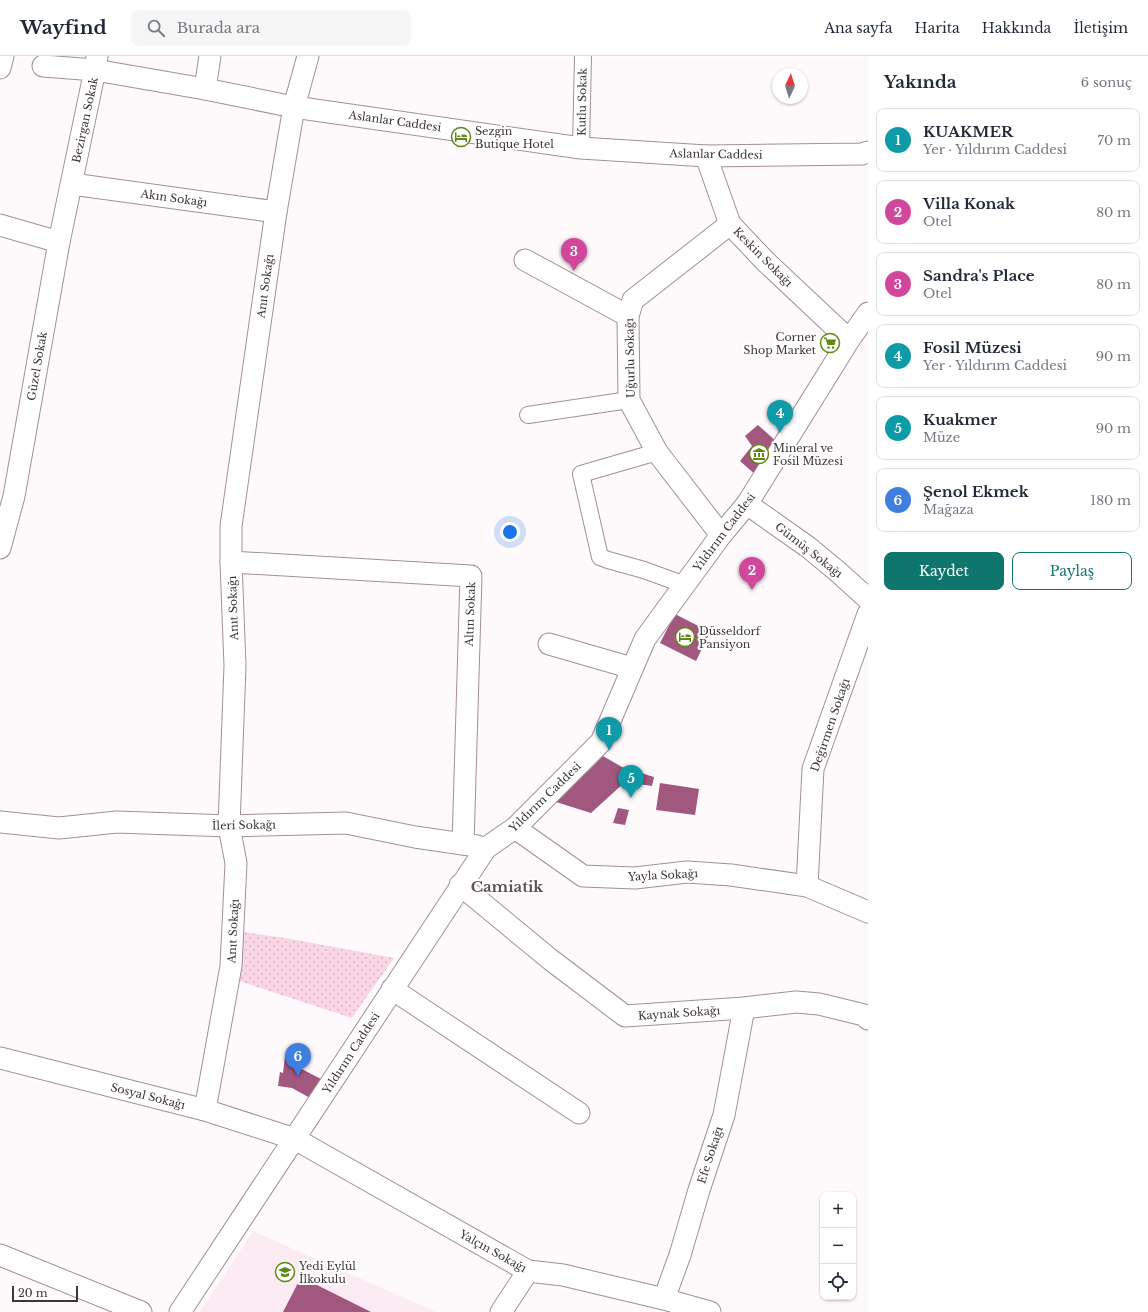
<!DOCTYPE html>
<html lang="tr">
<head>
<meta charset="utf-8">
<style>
	:root { --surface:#fff; --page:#f6f6f7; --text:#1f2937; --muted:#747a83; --line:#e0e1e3; --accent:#0f766e }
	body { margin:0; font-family:"Libre Baskerville",serif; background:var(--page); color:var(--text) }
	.controls { position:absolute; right:12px; bottom:12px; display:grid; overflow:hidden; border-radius:8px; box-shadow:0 1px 3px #0004 }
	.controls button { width:36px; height:36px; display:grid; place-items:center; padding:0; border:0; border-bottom:1px solid var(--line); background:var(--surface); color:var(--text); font:20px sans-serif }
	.compass { position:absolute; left:772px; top:12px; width:36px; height:36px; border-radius:50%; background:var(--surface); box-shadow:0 1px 3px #0004; rotate:4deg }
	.scale { position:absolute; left:12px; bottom:10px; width:66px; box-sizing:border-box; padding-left:4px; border:2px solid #3d3639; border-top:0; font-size:11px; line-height:14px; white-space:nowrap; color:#3d3639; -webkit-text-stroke:3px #fff; paint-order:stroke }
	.you { position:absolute; left:510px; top:476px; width:14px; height:14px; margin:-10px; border:3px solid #fff; border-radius:50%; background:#1a73e8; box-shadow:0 0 0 6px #1a73e833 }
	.badge { display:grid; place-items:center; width:26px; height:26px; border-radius:50%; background:var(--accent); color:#fff; font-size:13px; font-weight:700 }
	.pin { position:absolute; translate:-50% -33px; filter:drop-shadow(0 1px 2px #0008) }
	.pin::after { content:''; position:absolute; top:21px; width:14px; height:12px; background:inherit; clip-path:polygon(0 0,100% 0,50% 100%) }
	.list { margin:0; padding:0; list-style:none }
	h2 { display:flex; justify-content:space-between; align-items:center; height:52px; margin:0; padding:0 16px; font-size:17px }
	h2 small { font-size:13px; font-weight:400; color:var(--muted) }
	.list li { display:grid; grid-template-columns:26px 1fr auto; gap:12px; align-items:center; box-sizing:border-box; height:64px; margin:0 8px 8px; padding:0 8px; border:1px solid var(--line); border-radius:8px }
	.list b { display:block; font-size:15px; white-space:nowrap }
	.list p { margin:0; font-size:13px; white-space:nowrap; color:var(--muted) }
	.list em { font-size:13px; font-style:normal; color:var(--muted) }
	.actions { display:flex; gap:8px; padding:12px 16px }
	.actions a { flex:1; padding:9px 0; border:1px solid var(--accent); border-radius:8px; text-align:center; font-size:14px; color:var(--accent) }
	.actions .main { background:var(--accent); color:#fff }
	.icon { flex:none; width:22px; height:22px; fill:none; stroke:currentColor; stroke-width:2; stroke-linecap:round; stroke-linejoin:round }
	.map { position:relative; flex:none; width:868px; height:1256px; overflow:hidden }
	header { display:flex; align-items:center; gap:24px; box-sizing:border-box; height:56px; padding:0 20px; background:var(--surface); border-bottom:1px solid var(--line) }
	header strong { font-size:19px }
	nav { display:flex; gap:22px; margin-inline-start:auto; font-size:14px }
	.search { width:280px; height:36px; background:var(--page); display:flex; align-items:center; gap:10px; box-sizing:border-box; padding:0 14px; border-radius:8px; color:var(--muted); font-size:15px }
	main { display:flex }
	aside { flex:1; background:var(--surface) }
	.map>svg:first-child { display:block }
	.built { fill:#fcebf3 }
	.green { fill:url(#green-dots) }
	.building { fill:#a2577e }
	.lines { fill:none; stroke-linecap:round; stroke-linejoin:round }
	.pedestrian-casing { stroke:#a28f98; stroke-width:18 }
	.minor-casing { stroke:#a28f98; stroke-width:23 }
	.pedestrian { stroke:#fff; stroke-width:16 }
	.minor { stroke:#fff; stroke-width:21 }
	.labels { text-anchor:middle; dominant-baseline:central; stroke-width:4; stroke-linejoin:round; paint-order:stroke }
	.street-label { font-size:11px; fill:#3d3639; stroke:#fff }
	.poi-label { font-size:11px; fill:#3d3639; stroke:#fff; text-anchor:start }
	.district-label { font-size:15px; font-weight:bold; fill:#5f4f57; stroke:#fff }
</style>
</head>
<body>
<header>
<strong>Wayfind</strong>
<div class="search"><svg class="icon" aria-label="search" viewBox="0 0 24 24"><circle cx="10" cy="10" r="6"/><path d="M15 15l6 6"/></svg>Burada ara</div>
<nav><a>Ana sayfa</a><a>Harita</a><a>Hakkında</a><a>İletişim</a></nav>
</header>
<main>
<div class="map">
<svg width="868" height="1256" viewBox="0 0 868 1256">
	<defs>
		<pattern id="green-dots" width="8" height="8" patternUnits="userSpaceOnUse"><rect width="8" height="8" fill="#fad5e5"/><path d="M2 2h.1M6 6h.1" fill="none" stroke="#d7b7c5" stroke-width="1.8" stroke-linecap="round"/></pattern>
	</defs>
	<rect width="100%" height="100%" fill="#fefafc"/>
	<!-- built -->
	<path class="built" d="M253 1175 436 1256H200Z"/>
	<!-- green -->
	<path class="green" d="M238 875 285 882 394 902 352 962 236 924Z"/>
	<!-- building -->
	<g class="building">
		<path d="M758 369 779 388 758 421 740 405 752 390 745 380Z"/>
		<path d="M675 558 710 576 696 605 660 587Z"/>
		<path d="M603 700 622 711 654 721 652 730 625 726 591 757 556 746 573 729 571 727 584 715 587 716Z"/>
		<path d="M660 727 699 733 695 759 656 754Z"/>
		<path d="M618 752 629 754 625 769 613 767Z"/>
		<path d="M285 1000 300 1002 298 1011 323 1024 312 1043 292 1032 278 1030 280 1016 283 1017Z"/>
		<path d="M301 1221 371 1256H283Z"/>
	</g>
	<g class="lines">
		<defs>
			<g id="pedestrian">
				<path d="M581 92 583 0"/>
				<path d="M528 359 629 344"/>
				<path d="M657 396 581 418 600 501 608 504 644 514 685 529"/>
			</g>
			<g id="minor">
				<path d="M43 10 95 14 205 33 294 51 581 92 706 100 862 98 868 96"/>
				<path d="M0 12 3 0"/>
				<path d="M205 33 210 0"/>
				<path d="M706 100 730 168 765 205 849 284"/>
				<path d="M72 128 276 156"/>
				<path d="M0 169 59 186"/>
				<path d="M525 204 628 260"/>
				<path d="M747 448 808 491 837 515 868 543"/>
				<path d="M721 479 657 396 629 344 628 260 633 244 730 168"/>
				<path d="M0 492 14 440 59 186 95 14 97 1"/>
				<path d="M231 506 471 520 463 788"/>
				<path d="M549 588 632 612"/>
				<path d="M0 766 59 772 117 766 229 770 346 767 415 781 477 790"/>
				<path d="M515 772 583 820 635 822 687 816 731 819 807 830 868 856"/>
				<path d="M460 829 551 904 625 960 744 952 796 946 819 948 864 959 868 963"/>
				<path d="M807 830 813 713 868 558"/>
				<path d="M392 933 579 1057"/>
				<path d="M0 1002 205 1054 295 1083 528 1215 563 1219 664 1243 710 1256"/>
				<path d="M205 1054 231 910 236 807 229 770 235 610 231 506V470L276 156 294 51 308 0"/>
				<path d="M0 1199 141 1256"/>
				<path d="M664 1243 680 1199 699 1134 724 1059 744 952"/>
				<path d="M180 1256 486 792 515 772 601 686 645 583 721 479 747 448 849 284 868 257"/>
				<path d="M501 1256 528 1215"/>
			</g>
		</defs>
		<!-- pedestrian casing -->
		<use href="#pedestrian" class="pedestrian-casing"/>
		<!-- minor casing -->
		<use href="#minor" class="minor-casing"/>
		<!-- pedestrian -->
		<use href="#pedestrian" class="pedestrian"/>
		<!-- minor -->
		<use href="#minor" class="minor"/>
	</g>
	<!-- icons -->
	<defs>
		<symbol id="hotel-ring" viewBox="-11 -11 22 22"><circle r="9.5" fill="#fff" stroke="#608916" stroke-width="1.5"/><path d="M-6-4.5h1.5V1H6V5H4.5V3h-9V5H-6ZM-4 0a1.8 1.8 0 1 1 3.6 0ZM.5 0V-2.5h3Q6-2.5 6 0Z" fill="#608916"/></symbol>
		<symbol id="supermarket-ring" viewBox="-11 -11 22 22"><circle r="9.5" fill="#fff" stroke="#608916" stroke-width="1.5"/><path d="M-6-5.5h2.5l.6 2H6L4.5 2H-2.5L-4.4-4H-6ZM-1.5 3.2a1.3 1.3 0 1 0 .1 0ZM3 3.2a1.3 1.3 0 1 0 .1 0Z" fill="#608916"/></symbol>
		<symbol id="museum-ring" viewBox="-11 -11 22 22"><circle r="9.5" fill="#fff" stroke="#608916" stroke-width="1.5"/><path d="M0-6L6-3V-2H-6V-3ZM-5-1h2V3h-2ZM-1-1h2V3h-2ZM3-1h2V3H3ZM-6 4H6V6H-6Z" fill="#608916"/></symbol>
		<symbol id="school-ring" viewBox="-11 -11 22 22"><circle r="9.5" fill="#fff" stroke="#608916" stroke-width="1.5"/><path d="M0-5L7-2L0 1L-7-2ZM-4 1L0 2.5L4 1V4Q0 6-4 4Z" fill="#608916"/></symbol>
	</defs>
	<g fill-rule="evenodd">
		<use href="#hotel-ring" x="450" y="70" width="22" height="22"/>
		<use href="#supermarket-ring" x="819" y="276" width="22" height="22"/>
		<use href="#museum-ring" x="748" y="387" width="22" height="22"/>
		<use href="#hotel-ring" x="674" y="570" width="22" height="22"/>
		<use href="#school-ring" x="274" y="1205" width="22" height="22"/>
	</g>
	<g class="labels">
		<!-- street labels -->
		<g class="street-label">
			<text transform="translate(582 46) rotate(-89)">Kutlu Sokak</text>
			<text transform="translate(85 64) rotate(-78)">Bezirgan Sokak</text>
			<text transform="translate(395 65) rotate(8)">Aslanlar Caddesi</text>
			<text transform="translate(716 98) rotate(1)">Aslanlar Caddesi</text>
			<text transform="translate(174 142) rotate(8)">Akın Sokağı</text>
			<text transform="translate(763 201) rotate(45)">Keskin Sokağı</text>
			<text transform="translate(265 230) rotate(-82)">Anıt Sokağı</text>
			<text transform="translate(630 302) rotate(-91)">Uğurlu Sokağı</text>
			<text transform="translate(37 310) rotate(-80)">Güzel Sokak</text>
			<text transform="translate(724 476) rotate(-53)">Yıldırım Caddesi</text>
			<text transform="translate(809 494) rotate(38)">Gümüş Sokağı</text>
			<text transform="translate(233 552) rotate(-92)">Anıt Sokağı</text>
			<text transform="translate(470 558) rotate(-88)">Altın Sokak</text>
			<text transform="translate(830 669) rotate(-71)">Değirmen Sokağı</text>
			<text transform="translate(545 741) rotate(-44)">Yıldırım Caddesi</text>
			<text transform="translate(244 769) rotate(-1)">İleri Sokağı</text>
			<text transform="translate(663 819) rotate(-3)">Yayla Sokağı</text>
			<text transform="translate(233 875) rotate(-87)">Anıt Sokağı</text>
			<text transform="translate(679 957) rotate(-4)">Kaynak Sokağı</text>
			<text transform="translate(351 997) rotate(-57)">Yıldırım Caddesi</text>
			<text transform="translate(148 1040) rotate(14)">Sosyal Sokağı</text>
			<text transform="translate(710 1099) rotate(-72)">Efe Sokağı</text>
			<text transform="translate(493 1195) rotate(29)">Yalçın Sokağı</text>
		</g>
		<!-- poi labels -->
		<g class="poi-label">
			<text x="475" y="75">Sezgin<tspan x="475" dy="13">Butique Hotel</tspan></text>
			<text x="816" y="281" text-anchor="end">Corner<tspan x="816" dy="13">Shop Market</tspan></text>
			<text x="773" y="392">Mineral ve<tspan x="773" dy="13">Fosil Müzesi</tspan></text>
			<text x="699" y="575">Düsseldorf<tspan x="699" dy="13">Pansiyon</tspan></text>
			<text x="299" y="1210">Yedi Eylül<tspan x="299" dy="13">İlkokulu</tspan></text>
		</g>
		<!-- district labels -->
		<g class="district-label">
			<text x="507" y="830">Camiatik</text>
		</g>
	</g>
</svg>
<div class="controls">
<button>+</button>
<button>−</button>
<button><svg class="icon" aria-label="locate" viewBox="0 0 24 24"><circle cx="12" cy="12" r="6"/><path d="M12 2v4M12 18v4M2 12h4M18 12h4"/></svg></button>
</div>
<svg class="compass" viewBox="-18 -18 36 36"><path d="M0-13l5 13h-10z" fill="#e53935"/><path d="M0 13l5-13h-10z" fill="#747a83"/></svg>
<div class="scale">20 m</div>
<div class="you"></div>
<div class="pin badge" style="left:609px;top:694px;background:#0f9aa8">1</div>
<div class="pin badge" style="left:752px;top:534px;background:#d1479c">2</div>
<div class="pin badge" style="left:574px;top:215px;background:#d1479c">3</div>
<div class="pin badge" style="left:780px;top:377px;background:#0f9aa8">4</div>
<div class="pin badge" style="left:631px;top:742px;background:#0f9aa8">5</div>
<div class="pin badge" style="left:298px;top:1020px;background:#3f7fe0">6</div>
</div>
<aside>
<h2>Yakında<small>6 sonuç</small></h2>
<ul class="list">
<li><span class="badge" style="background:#0f9aa8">1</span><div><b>KUAKMER</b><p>Yer · Yıldırım Caddesi</p></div><em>70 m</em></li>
<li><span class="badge" style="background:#d1479c">2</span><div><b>Villa Konak</b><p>Otel</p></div><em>80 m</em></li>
<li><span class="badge" style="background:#d1479c">3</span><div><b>Sandra's Place</b><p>Otel</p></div><em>80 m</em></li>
<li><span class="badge" style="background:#0f9aa8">4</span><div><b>Fosil Müzesi</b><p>Yer · Yıldırım Caddesi</p></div><em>90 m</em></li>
<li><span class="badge" style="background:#0f9aa8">5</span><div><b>Kuakmer</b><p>Müze</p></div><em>90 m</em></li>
<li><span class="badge" style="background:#3f7fe0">6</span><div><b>Şenol Ekmek</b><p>Mağaza</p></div><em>180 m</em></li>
</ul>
<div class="actions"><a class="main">Kaydet</a><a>Paylaş</a></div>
</aside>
</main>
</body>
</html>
